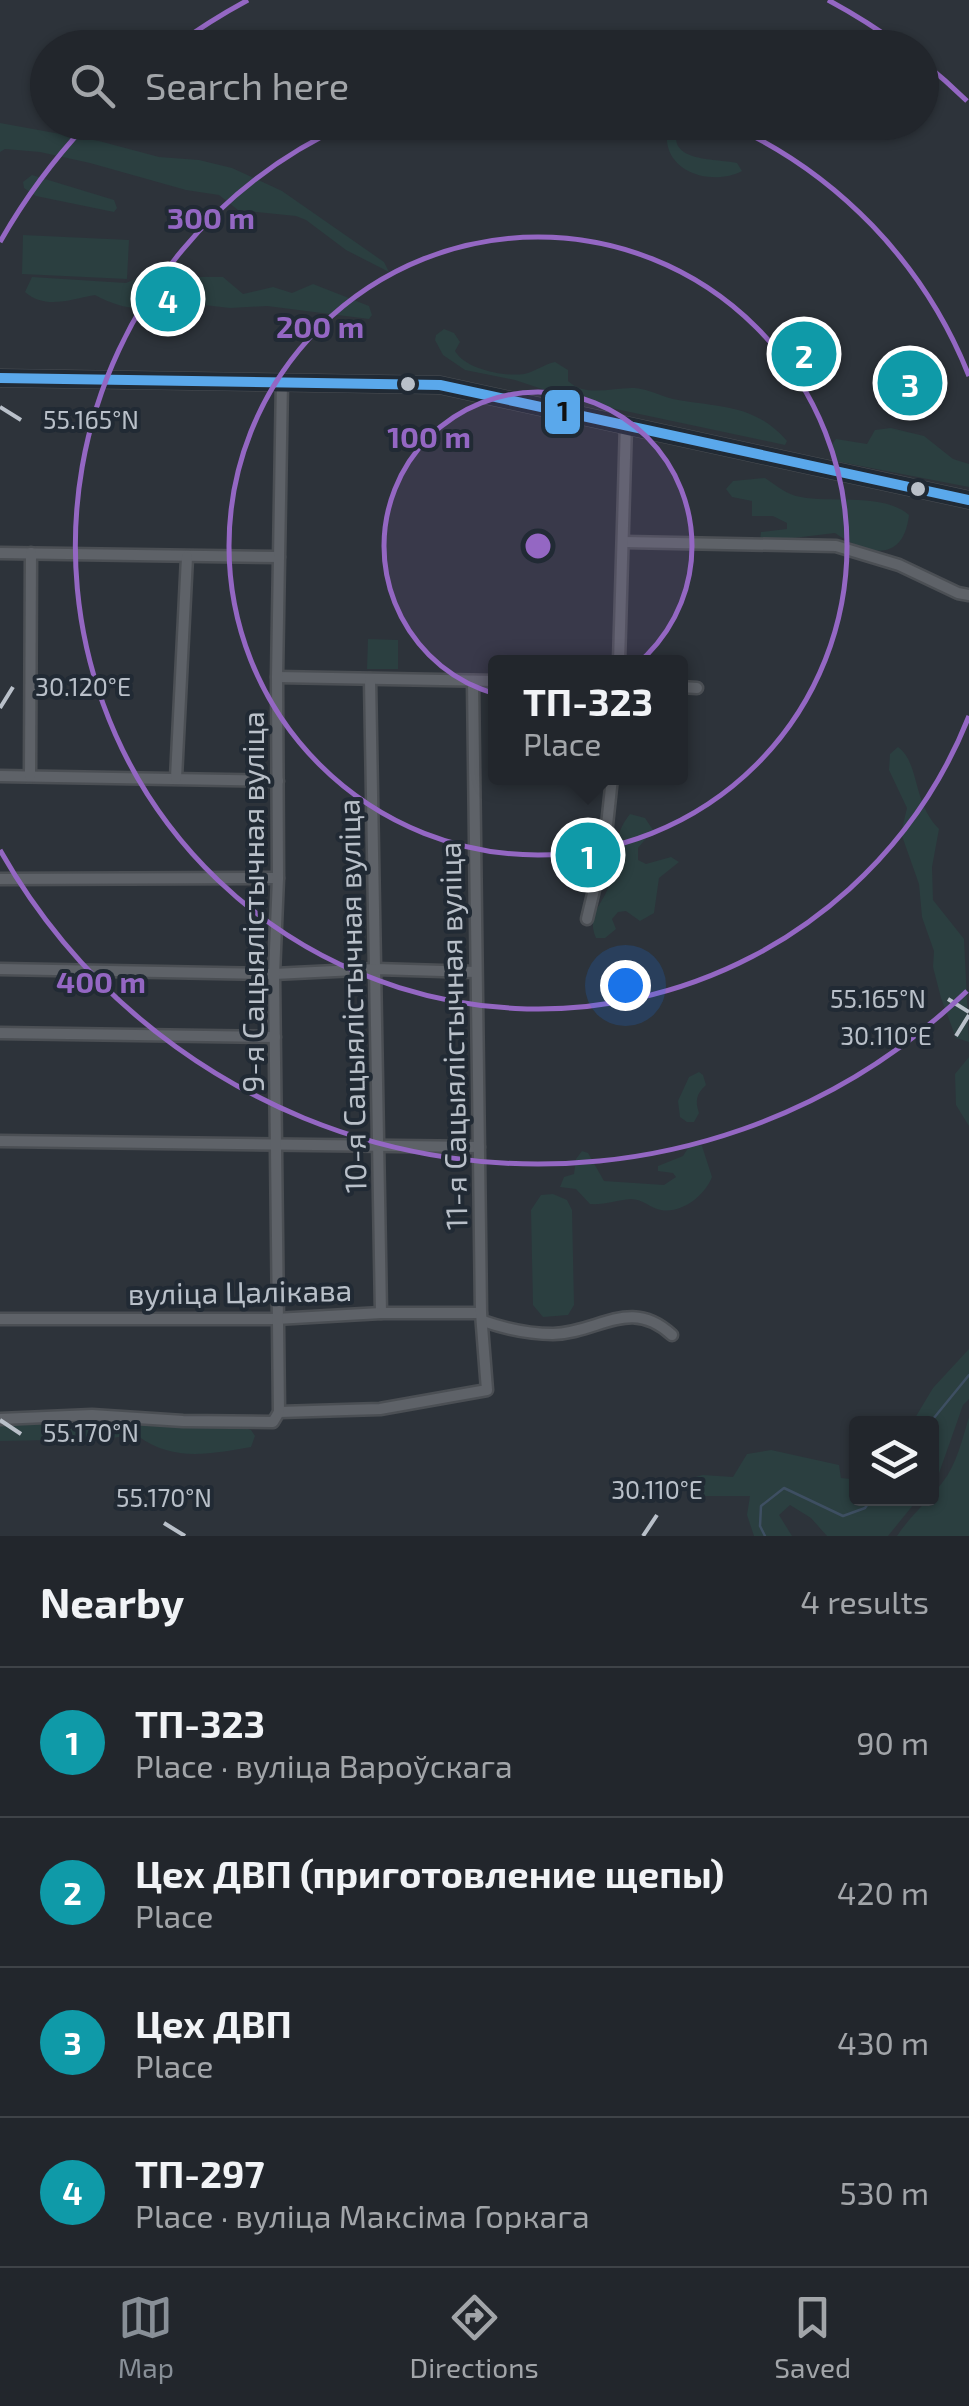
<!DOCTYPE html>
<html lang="en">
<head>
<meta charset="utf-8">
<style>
	:root { --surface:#22262c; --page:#2a2e34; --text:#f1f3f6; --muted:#a2a5a9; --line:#3f4348; --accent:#888f97 }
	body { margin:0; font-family:"Exo 2",sans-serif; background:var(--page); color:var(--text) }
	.controls { position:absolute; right:30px; bottom:30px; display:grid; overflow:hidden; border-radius:10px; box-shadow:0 2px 8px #0004 }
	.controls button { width:90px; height:90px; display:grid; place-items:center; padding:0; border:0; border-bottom:2px solid var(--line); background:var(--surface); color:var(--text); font:50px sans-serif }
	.you { position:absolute; left:625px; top:985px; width:35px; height:35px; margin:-25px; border:8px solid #fff; border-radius:50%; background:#1a73e8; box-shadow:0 0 0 15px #1a73e833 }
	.badge { display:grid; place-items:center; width:65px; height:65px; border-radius:50%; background:var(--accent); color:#fff; font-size:32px; font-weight:700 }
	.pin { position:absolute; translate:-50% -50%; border:5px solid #fff; box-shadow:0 2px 10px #0006 }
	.popup { position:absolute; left:488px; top:655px; width:200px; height:130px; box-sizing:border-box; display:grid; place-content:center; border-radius:10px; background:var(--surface); filter:drop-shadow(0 2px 8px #0005); font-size:32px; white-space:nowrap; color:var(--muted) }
	.popup b { font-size:38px; color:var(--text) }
	.popup::after { content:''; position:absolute; left:50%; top:100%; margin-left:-20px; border:20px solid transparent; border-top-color:var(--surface) }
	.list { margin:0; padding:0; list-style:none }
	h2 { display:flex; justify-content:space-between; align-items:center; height:130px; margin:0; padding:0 40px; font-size:42px }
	h2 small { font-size:32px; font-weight:400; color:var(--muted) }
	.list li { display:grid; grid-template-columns:65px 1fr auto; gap:30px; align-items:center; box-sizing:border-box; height:150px; padding:0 40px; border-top:2px solid var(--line) }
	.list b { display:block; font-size:38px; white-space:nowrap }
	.list p { margin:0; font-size:32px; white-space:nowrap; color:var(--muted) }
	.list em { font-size:32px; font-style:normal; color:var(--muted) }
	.icon { flex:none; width:55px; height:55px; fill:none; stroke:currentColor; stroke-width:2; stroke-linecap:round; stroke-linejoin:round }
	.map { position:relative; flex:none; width:969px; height:1536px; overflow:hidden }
	.search { position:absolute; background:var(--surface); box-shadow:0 2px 8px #0004; left:30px; right:30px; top:30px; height:110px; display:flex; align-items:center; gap:25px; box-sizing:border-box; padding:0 35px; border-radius:55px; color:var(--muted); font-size:38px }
	.sheet { height:730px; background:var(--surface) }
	nav { display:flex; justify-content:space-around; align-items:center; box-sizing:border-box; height:140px; border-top:2px solid var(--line); background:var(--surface); font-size:28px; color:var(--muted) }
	nav a { display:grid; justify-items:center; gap:5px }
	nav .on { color:var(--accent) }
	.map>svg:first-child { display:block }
	.green { fill:#2b3f40 }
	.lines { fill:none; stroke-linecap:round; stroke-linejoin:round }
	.stream { stroke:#3e4f62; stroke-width:2.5 }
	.minor-casing { stroke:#4b4f54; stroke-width:15 }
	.secondary-casing { stroke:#4b4f54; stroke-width:19 }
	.minor { stroke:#5e6268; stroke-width:10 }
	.secondary { stroke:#5c6066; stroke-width:14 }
	.bus-1-casing { stroke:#212a34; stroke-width:18 }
	.bus-1 { stroke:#5aa8eb; stroke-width:10 }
	.ticks { fill:none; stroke:#b9c0c9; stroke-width:4 }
	.ring { fill:none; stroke:#9467c3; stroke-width:5 }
	.bus-dot { fill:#b9c0c9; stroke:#212a34; stroke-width:4 }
	.labels { text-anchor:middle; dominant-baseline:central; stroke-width:8; stroke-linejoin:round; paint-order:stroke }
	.street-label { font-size:30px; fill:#b9c0c9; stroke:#212a34 }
	.ticks-label { font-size:25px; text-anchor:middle; fill:#b9c0c9; stroke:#212a34; stroke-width:8; stroke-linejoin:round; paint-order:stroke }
	.centre { fill:#9467c3; stroke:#212a34; stroke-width:5 }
	.ring-label { font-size:30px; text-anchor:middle; font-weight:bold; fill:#9467c3; stroke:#212a34; stroke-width:8; stroke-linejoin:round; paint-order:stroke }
	.line-badge { stroke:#212a34; stroke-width:4 }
	.pale-badge-label { font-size:28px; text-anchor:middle; font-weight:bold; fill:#111 }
</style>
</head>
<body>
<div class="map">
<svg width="969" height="1536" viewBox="0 0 969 1536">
	<rect width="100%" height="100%" fill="#2d333a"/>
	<!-- green -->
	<g class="green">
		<path d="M0 123 99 141 159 157 199 160 232 168 282 191 384 262 389 272 346 250 306 220 296 216 238 210 219 195 186 190 90 163 40 152 5 149 0 152Z"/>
		<path d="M668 123H680C661 163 715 158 737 163L742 171C718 184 676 177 668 147 666 139 667 130 668 123Z"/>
		<path d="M32 175 114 200 117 208 114 212 36 196 24 188 23 182Z"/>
		<path d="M23 235 129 240 127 279 22 274Z"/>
		<path d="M142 276 155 277 168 285 169 290 161 291 155 308C133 310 115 306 95 295 72 299 45 310 25 292L32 277 126 283Z"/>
		<path d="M194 277H223L243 294 273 287 292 293 313 284 369 306 372 315 369 319 267 306 230 308 204 305 185 297 184 283Z"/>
		<path d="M444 329 454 333 460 342 455 351C465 369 504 377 524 374 535 372 544 364 555 362L568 370V381C586 398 613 387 635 388 648 389 661 396 673 399 719 408 754 403 787 441L785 445 578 401 515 380 465 370 443 355 435 340 436 335Z"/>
		<path d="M891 428 924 436 953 459 969 464V487L840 462 831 457 829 448 836 439 867 444 875 430Z"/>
		<path d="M765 478C777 486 787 495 801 497 831 503 885 493 909 515 903 566 864 553 835 533L760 542 761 532 787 529V523L773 516H752V501L732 497 726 489 733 481Z"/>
		<path d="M368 639 398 640V669H367Z"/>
		<path d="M898 747C920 763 912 802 939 829L932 867 933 900 964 939 969 1042 956 1038 941 998 933 967 934 951 922 917 919 884 901 833 907 808 889 770 890 754Z"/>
		<path d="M630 814 645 818 653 830 638 848V860L646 864 671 857 679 862 659 878 654 913 640 921 626 911 618 912 612 919 616 929 605 938H596C586 914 603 905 609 885 616 859 612 836 630 814Z"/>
		<path d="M969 1057V1126L956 1105 955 1074Z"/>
		<path d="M699 1072 703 1075 706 1085C696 1094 695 1101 699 1113L694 1122H687L680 1117 678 1101 689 1077Z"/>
		<path d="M692 1142 702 1146 712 1177C705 1195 682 1214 661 1210 650 1208 643 1199 631 1199 617 1200 605 1205 590 1204L576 1189 560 1187 564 1177 574 1174 576 1159 582 1151 588 1153 604 1181 664 1185 676 1177 673 1173 658 1171V1166L683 1156Z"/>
		<path d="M553 1194 567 1200 572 1210 574 1305 568 1315 543 1317 533 1305 531 1210 541 1195Z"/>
		<path d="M969 1349V1399L963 1405 938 1476 932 1484V1424L912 1423 933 1388Z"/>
		<path d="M969 1417V1536H897C911 1515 928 1501 942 1483 957 1464 962 1440 969 1417Z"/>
		<path d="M78 1419 118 1423 124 1430 119 1437 104 1439 0 1441V1426Z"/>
		<path d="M144 1423 239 1426 251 1430 255 1436 251 1447C210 1454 173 1462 138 1436V1428Z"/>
		<path d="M771 1450 839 1465 841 1478 851 1479 856 1473V1498L918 1499 888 1536H827L811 1518 790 1505 779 1515 792 1536H754L747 1515 750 1496H701L690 1490 691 1478 703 1475 733 1477 747 1454Z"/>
	</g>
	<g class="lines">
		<!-- stream -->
		<g class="stream">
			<path d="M929 1424 969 1375"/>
			<path d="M765 1536 760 1526 761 1506 784 1488 843 1516 865 1508 872 1498"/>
		</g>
		<defs>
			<g id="minor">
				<path d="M625 542 836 546 899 565 958 593 969 595"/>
				<path d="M0 553 279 557"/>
				<path d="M619 662 626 424"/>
				<path d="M277 677 496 681"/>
				<path d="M370 679 381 1313"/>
				<path d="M680 687 697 688"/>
				<path d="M0 776 278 781"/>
				<path d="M30 776 31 553"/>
				<path d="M176 778 187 557"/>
				<path d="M0 879 278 878"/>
				<path d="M587 919 605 844 612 778"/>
				<path d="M0 969 274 974 376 969 476 972"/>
				<path d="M0 1033 275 1037"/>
				<path d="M0 1141 479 1147"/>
				<path d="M0 1319H276L381 1313H481"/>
				<path d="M483 1321C506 1329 528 1334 553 1334 599 1333 630 1296 672 1335"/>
				<path d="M279 1412 380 1409 487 1390 481 1313 473 681"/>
				<path d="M0 1419 92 1415 183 1421 273 1422 279 1412 274 974 278 878 277 677 282 380"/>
			</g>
			<path id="secondary" d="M0 378 440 385 969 500"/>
		</defs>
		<!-- minor casing -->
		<use href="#minor" class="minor-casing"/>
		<!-- secondary casing -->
		<use href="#secondary" class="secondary-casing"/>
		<!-- minor -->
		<use href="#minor" class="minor"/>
		<!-- secondary -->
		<use href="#secondary" class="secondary"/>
		<defs>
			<path id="bus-1" d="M0 378 440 385 969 500"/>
		</defs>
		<!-- bus-1 casing -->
		<use href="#bus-1" class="bus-1-casing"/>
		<!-- bus-1 -->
		<use href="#bus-1" class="bus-1"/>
	</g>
	<!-- ticks -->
	<path class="ticks" d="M0 407 21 420M0 708 13 687M948 999 969 1012M956 1036 969 1015M0 1420 21 1434M164 1523 185 1536M643 1536 657 1515"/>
	<!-- distance rings -->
	<circle cx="538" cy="546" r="154" fill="#9467c3" fill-opacity=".12"/>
	<g class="ring">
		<circle cx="538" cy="546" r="154"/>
		<circle cx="538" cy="546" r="309"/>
		<path d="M969 716A463 463 0 1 1 350 123M726 123A463 463 0 0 1 969 376"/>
		<path d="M967 991A618 618 0 0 1 0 850M0 242A618 618 0 0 1 86 125M175 46A618 618 0 0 1 248 0M828 0A618 618 0 0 1 901 46M923 62A618 618 0 0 1 967 101"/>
	</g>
	<!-- markers -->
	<g class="bus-dot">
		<circle cx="408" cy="384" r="9"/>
		<circle cx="918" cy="489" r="9"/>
	</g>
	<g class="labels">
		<!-- street labels -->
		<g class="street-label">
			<text transform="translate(252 902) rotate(-90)">9-я Сацыялістычная вуліца</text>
			<text transform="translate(351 996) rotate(-91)">10-я Сацыялістычная вуліца</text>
			<text transform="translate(452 1036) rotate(-91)">11-я Сацыялістычная вуліца</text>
			<text transform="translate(240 1291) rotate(-1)">вуліца Цалікава</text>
		</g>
	</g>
	<g class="ticks-label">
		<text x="91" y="429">55.165°N</text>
		<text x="83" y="696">30.120°E</text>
		<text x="878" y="1008">55.165°N</text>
		<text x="886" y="1045">30.110°E</text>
		<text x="91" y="1442">55.170°N</text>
		<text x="657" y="1499">30.110°E</text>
		<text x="164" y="1507">55.170°N</text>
	</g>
	<circle cx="538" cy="546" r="15" class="centre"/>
	<g class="ring-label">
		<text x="211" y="229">300 m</text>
		<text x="320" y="338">200 m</text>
		<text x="429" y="448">100 m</text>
		<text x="101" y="993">400 m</text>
	</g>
	<rect class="line-badge" x="543" y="388" width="39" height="48" rx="10" fill="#5aa8eb"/>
	<g class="pale-badge-label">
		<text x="563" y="421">1</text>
	</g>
</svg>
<div class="controls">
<button><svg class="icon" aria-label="layers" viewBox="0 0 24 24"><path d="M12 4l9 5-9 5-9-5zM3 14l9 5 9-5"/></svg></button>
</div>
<div class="you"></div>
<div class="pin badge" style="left:588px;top:855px;background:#0f9aa8">1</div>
<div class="popup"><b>ТП-323</b>Place</div>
<div class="pin badge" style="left:804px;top:354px;background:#0f9aa8">2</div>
<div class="pin badge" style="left:910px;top:383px;background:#0f9aa8">3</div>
<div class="pin badge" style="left:168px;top:299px;background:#0f9aa8">4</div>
<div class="search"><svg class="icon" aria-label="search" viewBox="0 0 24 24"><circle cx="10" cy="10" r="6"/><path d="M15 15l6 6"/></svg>Search here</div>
</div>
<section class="sheet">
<h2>Nearby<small>4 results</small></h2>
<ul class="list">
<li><span class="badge" style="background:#0f9aa8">1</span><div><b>ТП-323</b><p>Place · вуліца Вароўскага</p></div><em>90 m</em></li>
<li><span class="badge" style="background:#0f9aa8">2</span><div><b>Цех ДВП (приготовление щепы)</b><p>Place</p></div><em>420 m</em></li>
<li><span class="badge" style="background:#0f9aa8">3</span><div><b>Цех ДВП</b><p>Place</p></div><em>430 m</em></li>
<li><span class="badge" style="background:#0f9aa8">4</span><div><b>ТП-297</b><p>Place · вуліца Максіма Горкага</p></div><em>530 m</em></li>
</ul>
</section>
<nav>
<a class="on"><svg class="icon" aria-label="map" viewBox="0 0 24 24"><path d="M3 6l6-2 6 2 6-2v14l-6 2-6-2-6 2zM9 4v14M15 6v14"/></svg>Map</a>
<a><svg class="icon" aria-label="directions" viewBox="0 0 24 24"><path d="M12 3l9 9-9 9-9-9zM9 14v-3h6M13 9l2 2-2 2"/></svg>Directions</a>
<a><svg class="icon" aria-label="saved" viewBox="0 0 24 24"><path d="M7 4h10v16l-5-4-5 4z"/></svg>Saved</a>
</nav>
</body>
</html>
